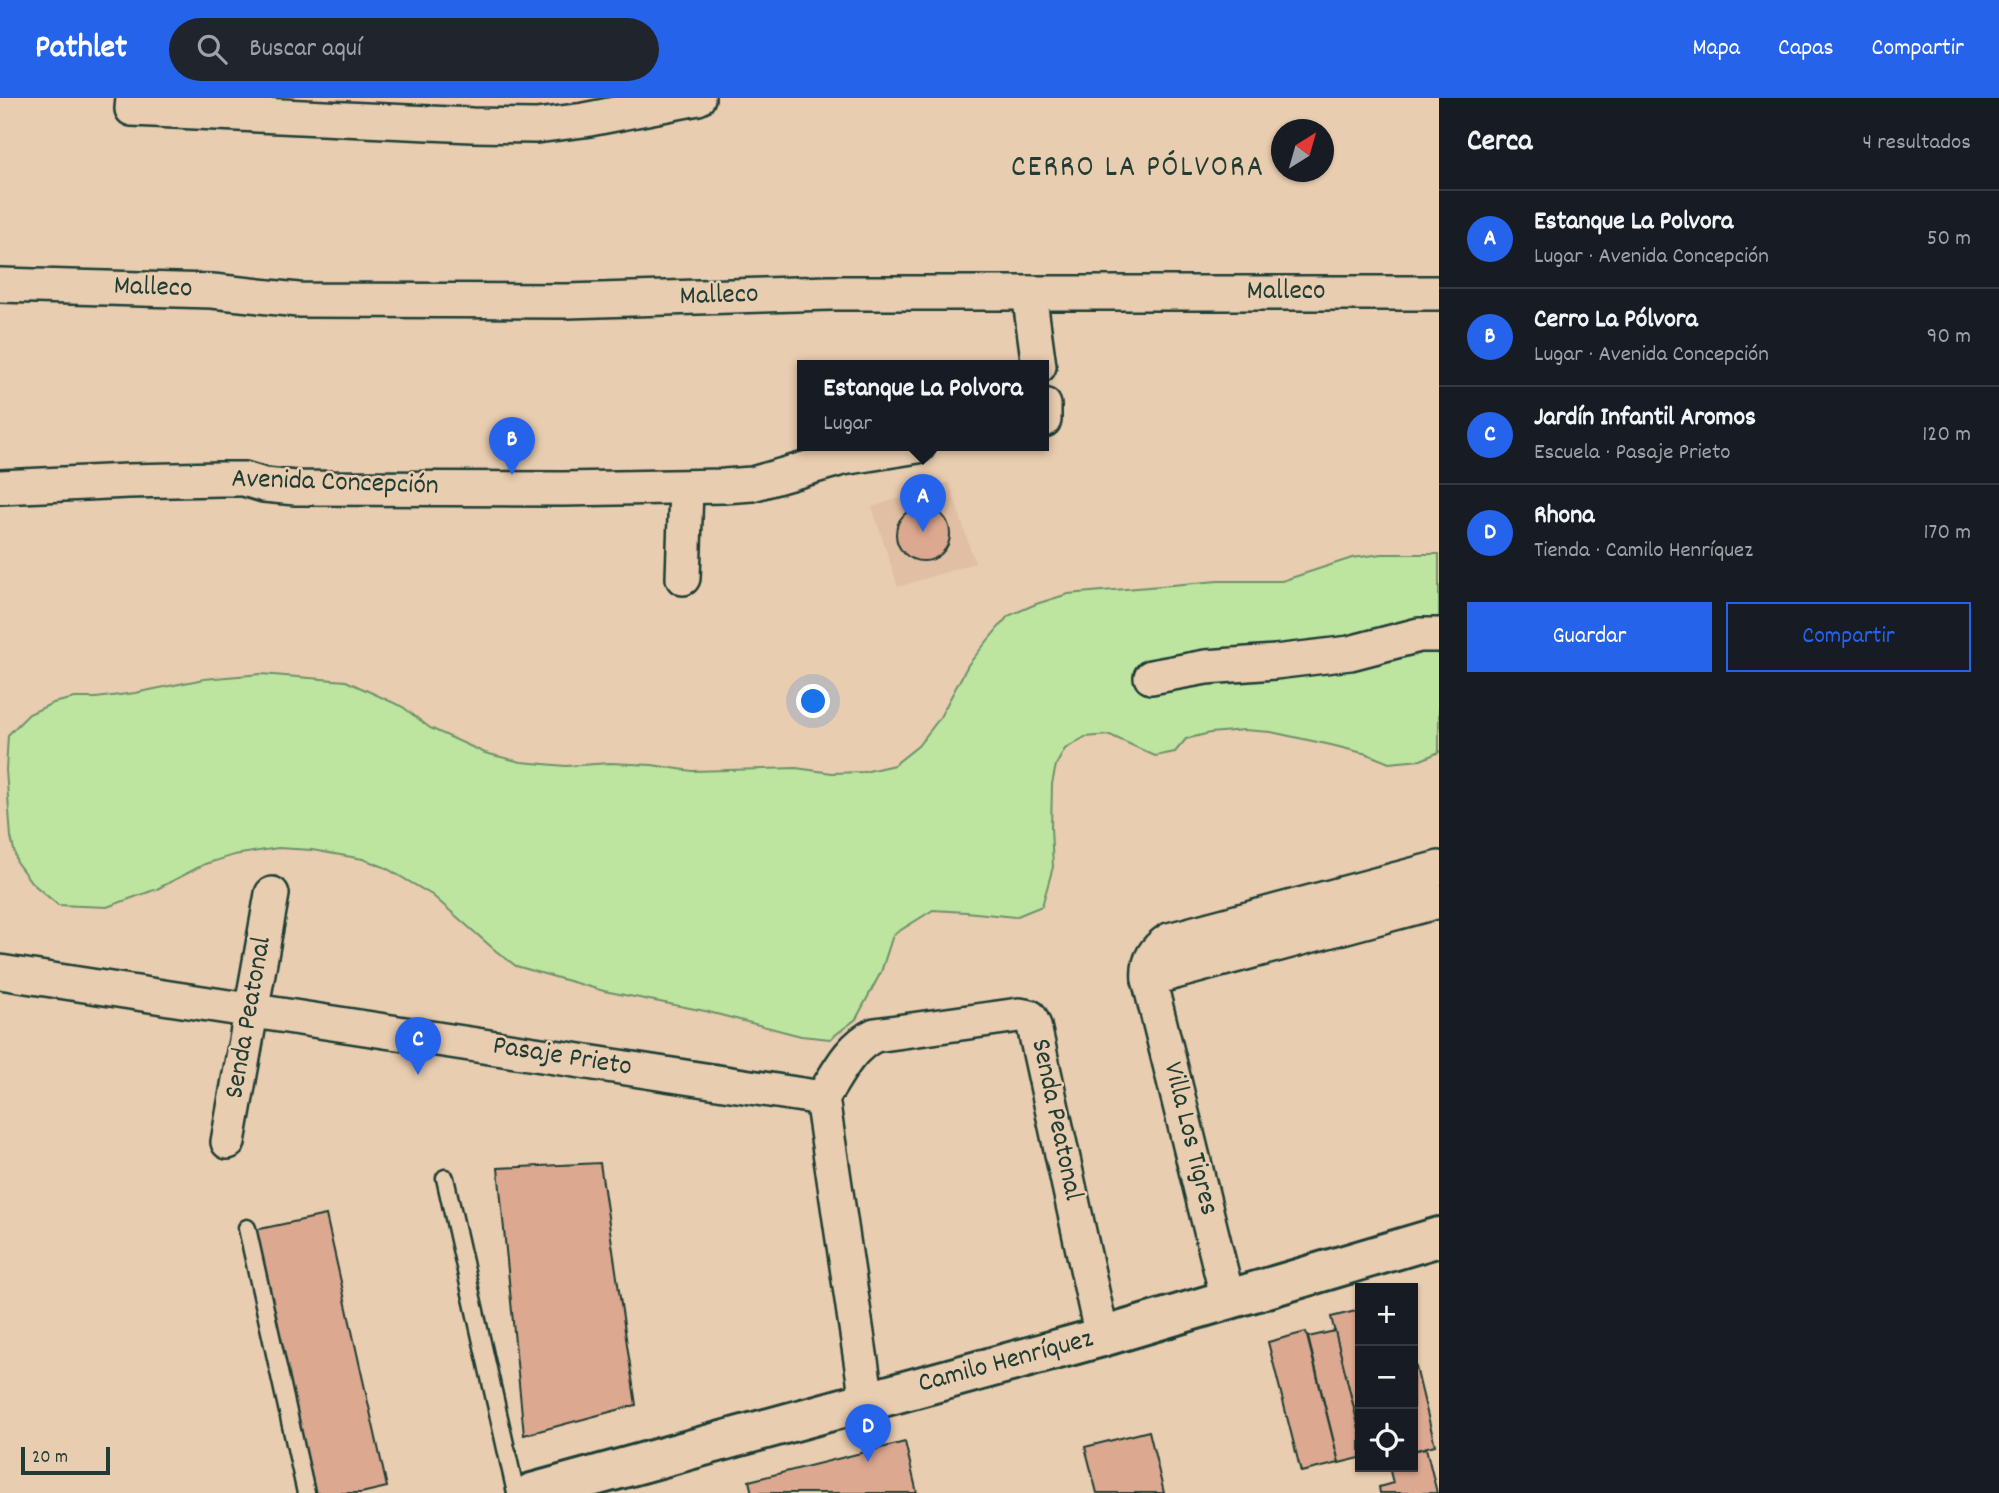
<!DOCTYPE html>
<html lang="es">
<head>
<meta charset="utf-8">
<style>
	:root { --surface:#171b24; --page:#20242c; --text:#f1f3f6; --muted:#9ea1a6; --line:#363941; --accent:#2563eb }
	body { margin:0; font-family:Dekko,sans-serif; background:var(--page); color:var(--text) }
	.controls { position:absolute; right:21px; bottom:21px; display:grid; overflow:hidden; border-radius:0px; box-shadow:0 2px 5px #0004 }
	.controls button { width:63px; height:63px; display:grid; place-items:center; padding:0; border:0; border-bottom:2px solid var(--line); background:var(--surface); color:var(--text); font:35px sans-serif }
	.compass { position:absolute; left:1271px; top:21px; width:63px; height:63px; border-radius:50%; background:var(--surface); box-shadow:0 2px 5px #0004; rotate:37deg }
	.scale { position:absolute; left:21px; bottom:18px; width:89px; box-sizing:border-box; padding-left:7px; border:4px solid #1f3d34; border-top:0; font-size:19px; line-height:24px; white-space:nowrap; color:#1f3d34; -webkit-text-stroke:5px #e9cdb0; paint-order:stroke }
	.you { position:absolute; left:814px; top:604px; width:24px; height:24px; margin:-18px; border:5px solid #fff; border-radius:50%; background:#1a73e8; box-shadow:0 0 0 10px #1a73e833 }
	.badge { display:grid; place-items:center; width:46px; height:46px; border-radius:50%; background:var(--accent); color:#fff; font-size:23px; font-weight:700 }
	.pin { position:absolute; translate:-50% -58px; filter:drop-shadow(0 2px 4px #0008) }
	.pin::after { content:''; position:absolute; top:37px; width:24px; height:21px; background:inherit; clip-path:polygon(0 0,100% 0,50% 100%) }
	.popup { position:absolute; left:797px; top:262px; width:252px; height:91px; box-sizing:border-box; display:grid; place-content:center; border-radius:0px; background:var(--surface); filter:drop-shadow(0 2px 5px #0005); font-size:23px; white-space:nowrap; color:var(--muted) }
	.popup b { font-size:26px; color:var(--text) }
	.popup::after { content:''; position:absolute; left:50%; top:100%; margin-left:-14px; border:14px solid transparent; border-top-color:var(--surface) }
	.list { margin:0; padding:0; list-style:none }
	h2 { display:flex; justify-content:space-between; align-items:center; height:91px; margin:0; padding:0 28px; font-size:30px }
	h2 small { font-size:23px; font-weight:400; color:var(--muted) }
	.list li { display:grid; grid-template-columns:46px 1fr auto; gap:21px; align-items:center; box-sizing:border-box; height:98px; padding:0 28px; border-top:2px solid var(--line) }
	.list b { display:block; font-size:26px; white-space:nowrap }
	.list p { margin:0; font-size:23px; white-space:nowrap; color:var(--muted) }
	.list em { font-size:23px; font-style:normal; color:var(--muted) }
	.actions { display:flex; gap:14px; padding:21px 28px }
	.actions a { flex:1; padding:16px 0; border:2px solid var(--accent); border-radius:0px; text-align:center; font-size:24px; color:var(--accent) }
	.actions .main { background:var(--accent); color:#fff }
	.icon { flex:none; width:38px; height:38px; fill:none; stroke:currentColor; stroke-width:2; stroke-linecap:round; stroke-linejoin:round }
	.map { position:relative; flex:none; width:1439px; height:1395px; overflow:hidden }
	header { display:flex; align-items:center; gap:42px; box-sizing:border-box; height:98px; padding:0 35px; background:var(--accent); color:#fff }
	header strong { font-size:33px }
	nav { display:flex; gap:38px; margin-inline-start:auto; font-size:24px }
	.search { width:490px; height:63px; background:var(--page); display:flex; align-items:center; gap:18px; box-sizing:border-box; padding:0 24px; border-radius:38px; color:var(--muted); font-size:26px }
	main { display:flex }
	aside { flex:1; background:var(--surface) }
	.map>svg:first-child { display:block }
	.built { fill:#e1bfa4 }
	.green { fill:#bde5a0; stroke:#6e916a; stroke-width:2 }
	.building { fill:#dca890; stroke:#1f3d34; stroke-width:2 }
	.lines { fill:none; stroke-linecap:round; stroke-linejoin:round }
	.lane-casing { stroke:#1f3d34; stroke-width:21 }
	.street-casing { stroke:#1f3d34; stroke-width:38 }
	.secondary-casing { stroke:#1f3d34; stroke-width:44 }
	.lane { stroke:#e9cdb0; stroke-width:16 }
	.street { stroke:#e9cdb0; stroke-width:33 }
	.secondary { stroke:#e9cdb0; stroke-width:38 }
	.labels { text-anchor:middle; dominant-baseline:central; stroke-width:5; stroke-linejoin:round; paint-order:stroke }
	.street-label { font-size:28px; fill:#1f3d34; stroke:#e9cdb0 }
	.neighbourhood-label { font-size:30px; letter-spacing:2px; fill:#1f3d34; stroke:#e9cdb0 }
</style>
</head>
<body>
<header>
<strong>Pathlet</strong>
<div class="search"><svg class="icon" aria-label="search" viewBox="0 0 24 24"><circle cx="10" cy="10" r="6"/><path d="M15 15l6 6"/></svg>Buscar aquí</div>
<nav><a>Mapa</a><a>Capas</a><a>Compartir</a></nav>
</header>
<main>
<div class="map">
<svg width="1439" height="1395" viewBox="0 0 1439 1395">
	<rect width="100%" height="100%" fill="#e9cdb0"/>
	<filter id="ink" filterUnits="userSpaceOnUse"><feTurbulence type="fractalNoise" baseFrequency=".0143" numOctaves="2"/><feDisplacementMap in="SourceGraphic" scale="14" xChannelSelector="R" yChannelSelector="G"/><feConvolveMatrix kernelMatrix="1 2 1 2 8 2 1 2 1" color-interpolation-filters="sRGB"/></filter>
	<g filter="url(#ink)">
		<!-- built -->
		<path class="built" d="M949 384 975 465 898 489 872 409Z"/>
		<!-- green -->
		<path class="green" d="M1382 456H1439V654L1421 662 1389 665 1367 656 1331 647 1271 634 1244 632 1210 635 1186 641 1175 654 1155 658 1110 637 1085 639 1065 651 1056 667 1052 686 1051 730 1053 769 1042 808 1015 819 966 814 933 812 893 837 881 874 856 921 830 941 801 938 705 913 604 893 516 868 496 853 432 797 384 769 363 761 312 752 278 750 234 757 205 766 157 791 107 809 58 807 32 785 17 765 11 739 6 672 8 637 29 616 53 605 75 600H96L135 595 204 581 261 576 346 583 403 609 430 630 485 655 521 664 566 668 610 665 652 667 692 673 796 670 832 675 864 674 894 667 918 648 939 621 968 567 984 547 1008 518 1036 506 1068 496 1218 483H1282L1352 460Z"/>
		<!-- building -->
		<g class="building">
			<circle cx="923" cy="436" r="27"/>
			<path d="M600 1065 636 1307 524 1337 498 1070Z"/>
			<path d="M326 1117 387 1389 361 1395H314L255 1132Z"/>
			<path d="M1360 1212V1335L1331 1219Z"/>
			<path d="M1335 1233 1360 1335V1360L1339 1365 1308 1239Z"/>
			<path d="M1306 1234 1339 1365 1301 1374 1268 1244Z"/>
			<path d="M1413 1257 1435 1347 1413 1353Z"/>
			<path d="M1149 1333 1164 1395H1097L1085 1349Z"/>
			<path d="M905 1344 917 1395H752L749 1383Z"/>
			<path d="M1426 1350 1437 1395H1380L1379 1389 1393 1385 1389 1369H1413V1353Z"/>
		</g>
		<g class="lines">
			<defs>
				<g id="lane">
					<path d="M445 1080 516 1395"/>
					<path d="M247 1130 306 1395"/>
				</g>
				<g id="street">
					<path d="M133 0 132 11 472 27 536 28 584 22 698 0"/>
					<path d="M0 187 212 193 298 202 567 203 830 195H1439"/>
					<path d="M1029 195 1039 268"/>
					<path d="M1044 307V322"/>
					<path d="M0 389 128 383 220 381H244L264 387 296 390 563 391 724 388 752 386 843 360 918 348"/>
					<path d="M683 480 686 390"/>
					<path d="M1151 579 1206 569 1275 564 1350 555 1419 537H1439"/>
					<path d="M0 874 822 1000"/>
					<path d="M1149 881 1439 803"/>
					<path d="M822 1000C837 977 849 949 875 937L1019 917 1030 919 1034 928 1102 1239"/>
					<path d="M822 1000 867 1303"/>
					<path d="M228 1044 272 796"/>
					<path d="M1228 1202 1149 881C1147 863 1154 852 1169 842L1439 770"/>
				</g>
				<path id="secondary" d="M532 1395 1102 1239 1439 1139"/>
			</defs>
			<!-- lane casing -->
			<use href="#lane" class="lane-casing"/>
			<!-- street casing -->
			<use href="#street" class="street-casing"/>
			<!-- secondary casing -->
			<use href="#secondary" class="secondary-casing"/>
			<!-- lane -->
			<use href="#lane" class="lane"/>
			<!-- street -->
			<use href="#street" class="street"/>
			<!-- secondary -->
			<use href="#secondary" class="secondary"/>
		</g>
	</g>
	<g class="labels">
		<!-- street labels -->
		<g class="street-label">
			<text transform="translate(153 191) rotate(2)">Malleco</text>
			<text x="1286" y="195">Malleco</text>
			<text transform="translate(719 199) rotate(-2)">Malleco</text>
			<text transform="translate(335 386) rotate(2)">Avenida Concepción</text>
			<text transform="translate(250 920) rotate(-80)">Senda Peatonal</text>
			<text transform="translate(562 960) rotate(9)">Pasaje Prieto</text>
			<text transform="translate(1055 1022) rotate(78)">Senda Peatonal</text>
			<text transform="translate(1189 1041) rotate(76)">Villa Los Tigres</text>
			<text transform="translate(1006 1265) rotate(-15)">Camilo Henríquez</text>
		</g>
		<!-- neighbourhood labels -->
		<g class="neighbourhood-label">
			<text x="1138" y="71">CERRO LA PÓLVORA</text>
		</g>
	</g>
</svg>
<div class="controls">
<button>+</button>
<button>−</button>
<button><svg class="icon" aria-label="locate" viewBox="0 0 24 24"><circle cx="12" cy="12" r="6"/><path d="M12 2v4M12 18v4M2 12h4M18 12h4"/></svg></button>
</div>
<svg class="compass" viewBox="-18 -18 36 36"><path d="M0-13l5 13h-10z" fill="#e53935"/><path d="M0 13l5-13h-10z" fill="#9ea1a6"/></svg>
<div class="scale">20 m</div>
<div class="you"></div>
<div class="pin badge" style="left:923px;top:434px">A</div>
<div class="popup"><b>Estanque La Polvora</b>Lugar</div>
<div class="pin badge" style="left:512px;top:377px">B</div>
<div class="pin badge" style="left:418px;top:977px">C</div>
<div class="pin badge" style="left:868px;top:1364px">D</div>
</div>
<aside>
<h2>Cerca<small>4 resultados</small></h2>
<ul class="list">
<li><span class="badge">A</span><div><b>Estanque La Polvora</b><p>Lugar · Avenida Concepción</p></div><em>50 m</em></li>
<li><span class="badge">B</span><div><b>Cerro La Pólvora</b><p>Lugar · Avenida Concepción</p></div><em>90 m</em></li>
<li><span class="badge">C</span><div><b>Jardín Infantil Aromos</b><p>Escuela · Pasaje Prieto</p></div><em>120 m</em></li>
<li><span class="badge">D</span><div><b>Rhona</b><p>Tienda · Camilo Henríquez</p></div><em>170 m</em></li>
</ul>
<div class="actions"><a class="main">Guardar</a><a>Compartir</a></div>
</aside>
</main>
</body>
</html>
